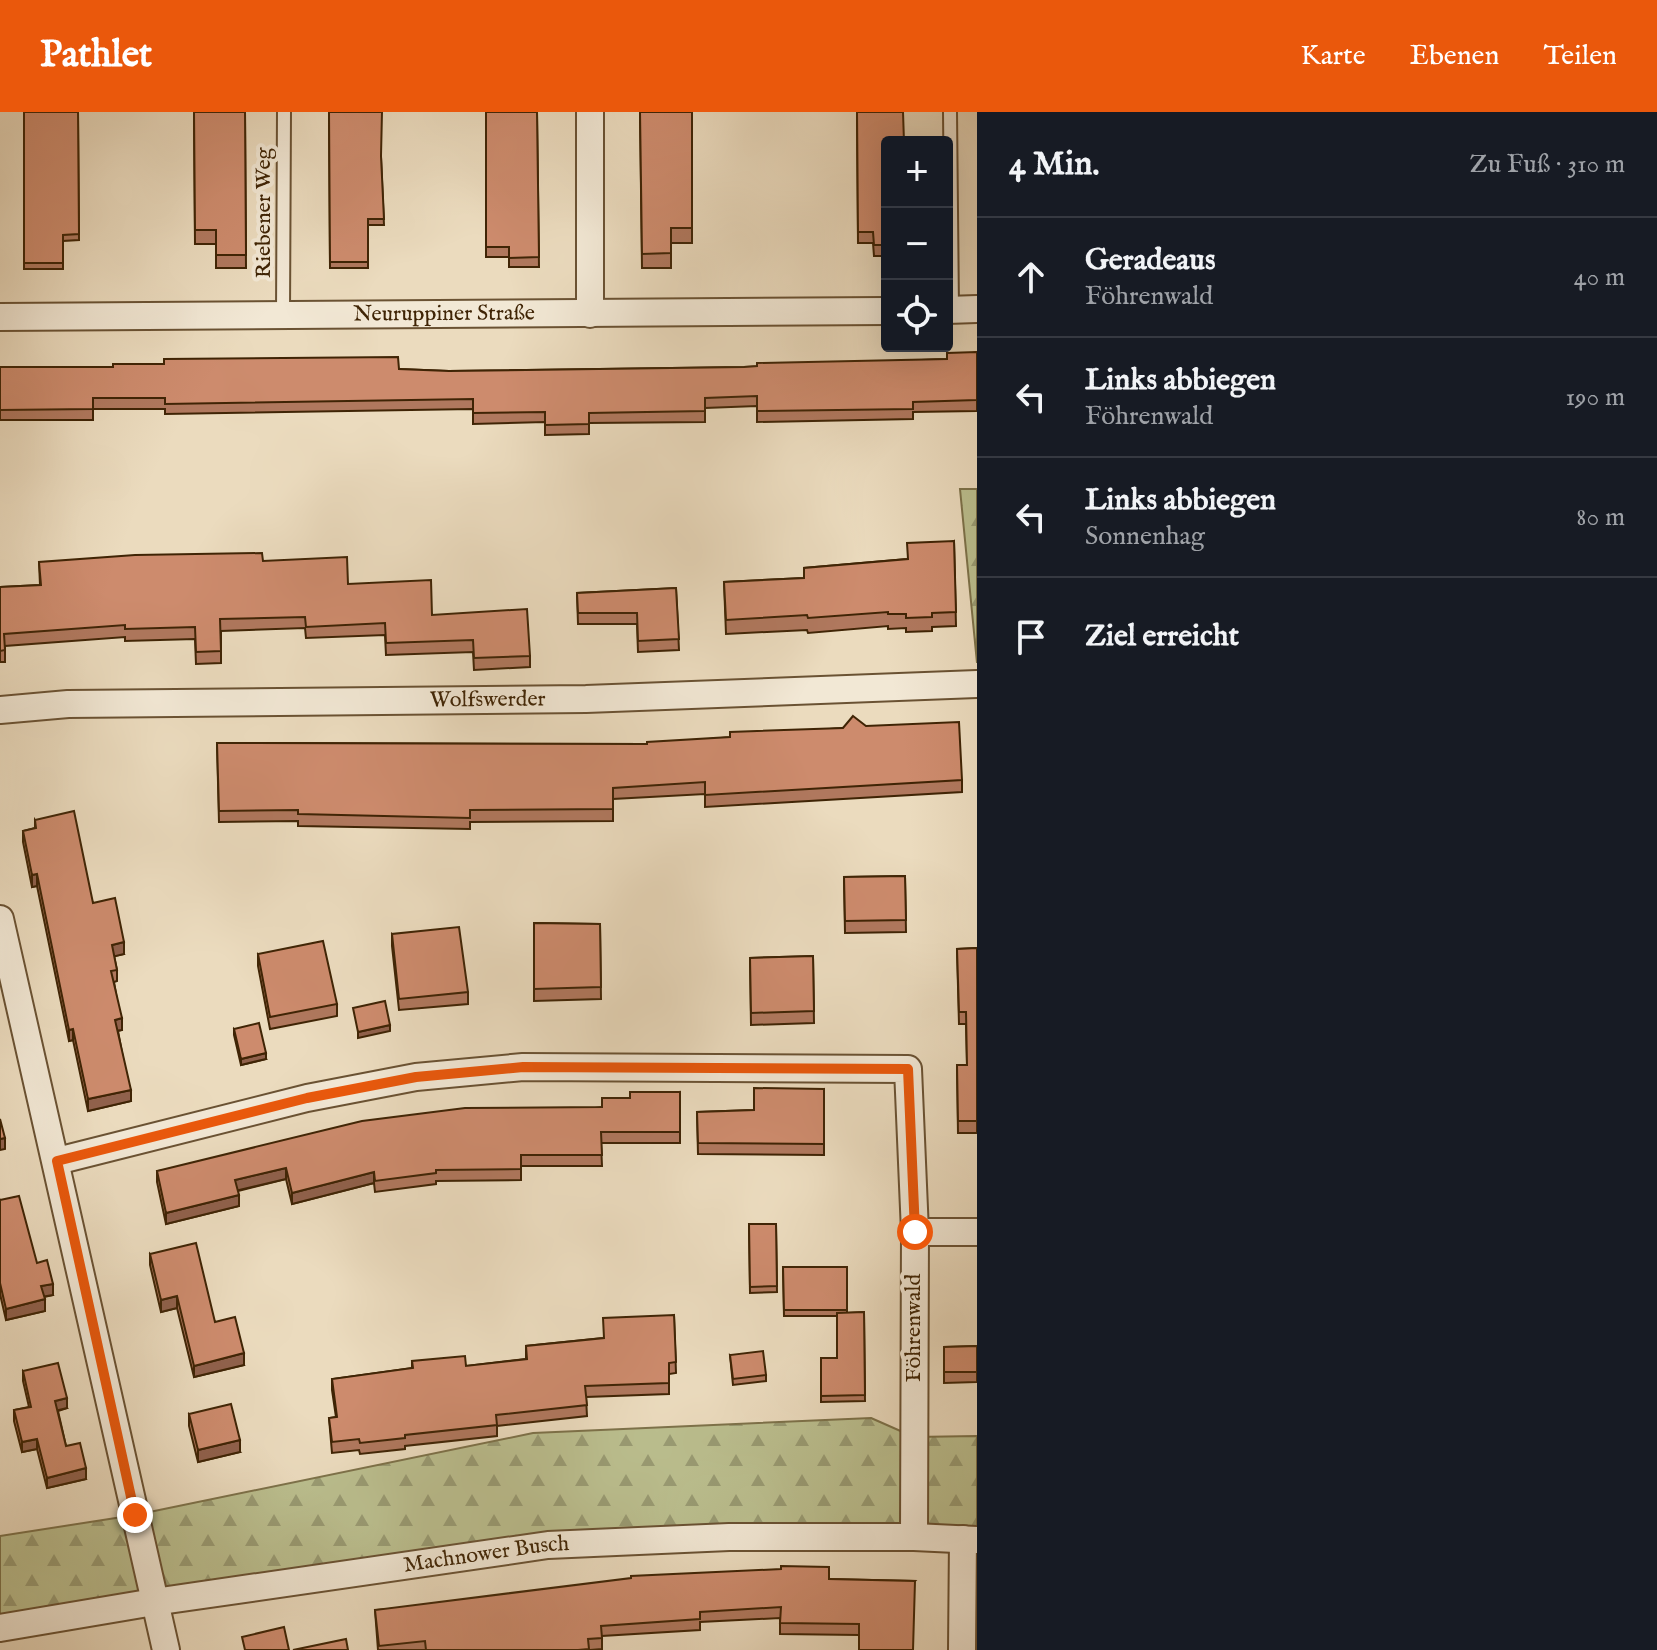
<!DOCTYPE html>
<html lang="de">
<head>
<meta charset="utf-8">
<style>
	:root { --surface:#171b24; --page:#242831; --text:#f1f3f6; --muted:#9ea1a6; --line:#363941; --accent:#ea580c }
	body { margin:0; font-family:"IM FELL English",serif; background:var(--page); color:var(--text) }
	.controls { position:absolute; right:24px; top:24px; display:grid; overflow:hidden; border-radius:8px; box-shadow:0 8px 32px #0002 }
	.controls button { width:72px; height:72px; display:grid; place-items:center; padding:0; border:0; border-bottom:2px solid var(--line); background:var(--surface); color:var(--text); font:40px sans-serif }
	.stop { position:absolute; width:24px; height:24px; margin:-18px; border:6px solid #ea580c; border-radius:50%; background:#fff }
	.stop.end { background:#ea580c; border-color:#fff; box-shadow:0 2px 8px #0008 }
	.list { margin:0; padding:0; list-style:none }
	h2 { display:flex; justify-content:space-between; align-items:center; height:104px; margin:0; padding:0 32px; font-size:34px }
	h2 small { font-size:26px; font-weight:400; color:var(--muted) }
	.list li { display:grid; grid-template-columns:52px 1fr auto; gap:24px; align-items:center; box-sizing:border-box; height:120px; padding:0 32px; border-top:2px solid var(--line) }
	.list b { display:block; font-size:30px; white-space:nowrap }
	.list p { margin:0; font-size:26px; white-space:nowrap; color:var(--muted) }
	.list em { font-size:26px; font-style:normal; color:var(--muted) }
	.icon { flex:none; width:44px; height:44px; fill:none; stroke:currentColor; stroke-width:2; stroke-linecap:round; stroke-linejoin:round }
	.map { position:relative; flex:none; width:977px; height:1538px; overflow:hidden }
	header { display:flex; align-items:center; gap:48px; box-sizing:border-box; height:112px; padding:0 40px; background:var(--accent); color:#fff }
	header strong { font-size:38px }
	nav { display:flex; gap:44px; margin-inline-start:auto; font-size:28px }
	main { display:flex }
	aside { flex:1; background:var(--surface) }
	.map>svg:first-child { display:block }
	.forest { fill:url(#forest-firs); stroke:#7d724a; stroke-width:2 }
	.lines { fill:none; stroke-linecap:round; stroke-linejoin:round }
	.lane-casing { stroke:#6a5233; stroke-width:16 }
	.street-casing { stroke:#6a5233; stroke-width:30 }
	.lane { stroke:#f2e8d5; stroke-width:12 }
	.street { stroke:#f2e8d5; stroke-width:26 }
	.wall { fill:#b0785e; stroke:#3f2405; stroke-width:2 }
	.shaded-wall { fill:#90614c; stroke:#3f2405; stroke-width:2 }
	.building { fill:#cd8b6d; stroke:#3f2405; stroke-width:2 }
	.route { stroke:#ea580c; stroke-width:10 }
	.labels { text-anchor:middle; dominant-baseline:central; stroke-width:8; stroke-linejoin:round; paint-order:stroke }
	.street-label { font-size:22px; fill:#3f2405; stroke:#f2e8d5 }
</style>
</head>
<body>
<header>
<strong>Pathlet</strong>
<nav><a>Karte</a><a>Ebenen</a><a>Teilen</a></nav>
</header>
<main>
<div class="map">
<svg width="977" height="1538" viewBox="0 0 977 1538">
	<defs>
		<pattern id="forest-firs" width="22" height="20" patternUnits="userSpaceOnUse" patternTransform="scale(2)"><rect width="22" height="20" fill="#bbbf8f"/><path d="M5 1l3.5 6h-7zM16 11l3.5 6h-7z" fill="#999b73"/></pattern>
	</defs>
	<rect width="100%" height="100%" fill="#ebdbbe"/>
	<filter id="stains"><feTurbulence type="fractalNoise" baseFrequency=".0025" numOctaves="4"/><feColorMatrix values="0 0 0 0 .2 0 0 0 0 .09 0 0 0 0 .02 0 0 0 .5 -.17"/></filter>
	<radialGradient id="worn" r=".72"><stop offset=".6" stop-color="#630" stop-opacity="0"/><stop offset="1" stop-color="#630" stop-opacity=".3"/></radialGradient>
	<!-- forest -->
	<g class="forest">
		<path d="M960 377H977V551Z"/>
		<path d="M871 1306 914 1325 977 1324V1428L548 1433 0 1516V1424L135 1403 533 1321Z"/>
	</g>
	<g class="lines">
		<defs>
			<g id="lane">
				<path d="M950 0 952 198"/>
				<path d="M283 202 284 0"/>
			</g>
			<g id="street">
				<path d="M590 0V202"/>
				<path d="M947 198 977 197"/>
				<path id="s1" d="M0 205 887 199"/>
				<path id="s2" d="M0 598 68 592 586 587 977 572"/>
				<path d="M0 807 166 1538"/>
				<path d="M57 1049 307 986 416 965 523 955 908 957 915 1120 914 1425"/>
				<path d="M915 1120H977"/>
				<path id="s3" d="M0 1516 154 1490 548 1433 729 1425H914L977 1428"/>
				<path d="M962 1538 963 1427"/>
			</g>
		</defs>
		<!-- lane casing -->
		<use href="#lane" class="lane-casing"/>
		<!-- street casing -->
		<use href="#street" class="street-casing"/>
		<!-- lane -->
		<use href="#lane" class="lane"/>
		<!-- street -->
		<use href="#street" class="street"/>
	</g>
	<!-- wall -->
	<g class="wall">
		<path d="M24 0H78L79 128 63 129V157H24Z"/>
		<path d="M194 0H245L246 156H216V132H195Z"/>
		<path d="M329 0 381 45 384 113H368V156H330Z"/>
		<path d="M486 0H537L539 155H509V145H486Z"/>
		<path d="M640 0H692V131H671V156H642Z"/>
		<path d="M857 0 887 30V144H874L873 131H858Z"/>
		<path d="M977 240V299L913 300V307L757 310V294L705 296V310L589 311V322L545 323V310L473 312V297L165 302V297H93V308H0V255L399 257 449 259 744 255 947 247Z"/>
		<path d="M954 429 956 514 932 515V519L906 520V516L888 517V514L808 521 807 518 726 522 724 470 804 466V456L907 447Z"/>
		<path d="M263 449 348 472 432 503 530 544V555L474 558 473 540 386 543 385 523 306 526 305 516 221 519V551L196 552 195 527 125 529V525L5 534V550H0V475L40 473 39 450Z"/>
		<path d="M676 476 679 538 638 540 637 512H578L577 481Z"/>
		<path d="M866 614 962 668V680L705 695V682L613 687V709L470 710V717L298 714V709L219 710 217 631 647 632Z"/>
		<path d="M35 708 93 791 124 842 114 844 117 858V869L114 870 122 918 118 919 131 989 88 999 73 928 69 929 37 774 32 775 23 730V719L35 716Z"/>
		<path d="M905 764 906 820 845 821 844 765Z"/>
		<path d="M534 811 600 812 601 887 534 889Z"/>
		<path d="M392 822 468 880V892L399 898 392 834Z"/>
		<path d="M977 836V1021H958L957 953H967L966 912H959L957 837Z"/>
		<path d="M258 842 337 892V904L270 917 258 854Z"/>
		<path d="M813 844 814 911 751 913 750 846Z"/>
		<path d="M234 917 266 947 241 953 234 923Z"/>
		<path d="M824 977V1043L698 1042 697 1000 754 998Z"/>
		<path d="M680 980V1031H601L602 1054H521V1068L436 1069V1072L375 1080 374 1071 292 1092 286 1067 238 1079 239 1094 166 1112 157 1070V1059L602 995 630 986Z"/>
		<path d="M0 1088 53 1183 44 1185 45 1199 6 1208 0 1182Z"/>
		<path d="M749 1112H776L777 1180 750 1181Z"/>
		<path d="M150 1142 215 1210 244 1253 194 1265 177 1196 161 1200 150 1153Z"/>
		<path d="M783 1155H847V1201L864 1200 865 1289 821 1290V1246H837V1204H784Z"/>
		<path d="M674 1203 676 1261 669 1262V1282L586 1285 587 1304 497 1314V1324L405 1334V1337L360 1342 359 1338 332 1341 329 1306 336 1305 332 1278V1267L412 1256V1249L466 1254 526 1247V1234L603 1226Z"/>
		<path d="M977 1234V1270L944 1271V1235Z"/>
		<path d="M730 1243 766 1263V1269L733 1273Z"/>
		<path d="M23 1259 67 1296 58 1299 66 1334 86 1367 47 1376 37 1337 22 1340 14 1309V1298L29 1295 23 1269Z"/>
		<path d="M189 1302 240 1340 198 1350 189 1314Z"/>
		<path d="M829 1467 915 1469 859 1523 780 1522V1506L700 1510V1518L602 1524V1537L590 1538H378L375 1498Z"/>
	</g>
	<!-- shaded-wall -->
	<g class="shaded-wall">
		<path d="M37 762V774L32 775V763Z"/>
		<path d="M124 830V842L112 845V833Z"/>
		<path d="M122 906V918L115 919V908Z"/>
		<path d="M390 913V919L358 926V920Z"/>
		<path d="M73 917V928L69 929V918Z"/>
		<path d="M266 941V947L241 953V947Z"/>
		<path d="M131 978V989L88 999V987Z"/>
		<path d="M5 1026V1037L0 1038V1027Z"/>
		<path d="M286 1056V1067L235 1079V1068Z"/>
		<path d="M374 1060V1071L292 1092V1081Z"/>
		<path d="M239 1083V1094L166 1112V1101Z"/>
		<path d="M53 1172V1183L41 1185V1174Z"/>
		<path d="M177 1184V1196L161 1200V1188Z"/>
		<path d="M45 1187V1199L6 1208V1197Z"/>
		<path d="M244 1241V1253L194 1265V1254Z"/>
		<path d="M67 1286V1296L55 1299V1289Z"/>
		<path d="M37 1327V1337L22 1340V1330Z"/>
		<path d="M240 1328V1340L198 1350V1338Z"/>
		<path d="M86 1356V1367L47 1376V1366Z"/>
	</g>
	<!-- building -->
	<g class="building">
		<path d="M24 0H78L79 122 63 123V151H24Z"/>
		<path d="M194 0H245L246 143H216V118H195Z"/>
		<path d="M329 0H382L381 44 384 107H368V150H330Z"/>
		<path d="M486 0H537L539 145 509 146V135H486Z"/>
		<path d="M640 0H692V116H671V141L642 142Z"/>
		<path d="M857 0H903L904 30H887V133H874L873 120H858Z"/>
		<path d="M977 240V288L913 290V297L757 299V284L705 286V299L589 301V312L545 313V300L473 301V287L165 292V286H93V297L0 298V255H113V252H164V247L398 245 399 257 449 259 744 255 757 254V251L947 247V241Z"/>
		<path d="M954 429 956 500 932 501V505L906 506V502H888V500L808 506 807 503 726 508 724 470 804 466V456L908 447 907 431Z"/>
		<path d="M262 441 263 449 347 445 348 472 431 468 432 503 527 497 530 544 474 546 473 528 386 531 385 511 306 515 305 505 220 507 221 539 196 540 195 515 125 517V513L4 522 5 538 0 539V475L41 473 39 450 135 443Z"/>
		<path d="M676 476 679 527 638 529 637 501H578L577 481Z"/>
		<path d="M853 604 866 614 959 610 962 668 705 683V670L613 676V697L470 698V706L298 702V698L219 699 217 631 647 632V630L730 625V620L843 616Z"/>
		<path d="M74 699 93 791 115 786 124 830 112 833 117 858 111 859 122 906 115 908 131 978 88 987 73 917 69 918 37 762 32 763 23 719 36 716 35 708Z"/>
		<path d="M905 764 906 808 845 809 844 765Z"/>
		<path d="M534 811 600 812 601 875 534 877Z"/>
		<path d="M459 815 468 880 399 887 392 822Z"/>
		<path d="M323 829 337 892 270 905 258 842Z"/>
		<path d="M977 836V1009H958L957 953H967L966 900H959L957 837Z"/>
		<path d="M813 844 814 899 751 901 750 846Z"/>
		<path d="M385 889 390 913 358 920 353 896Z"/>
		<path d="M259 911 266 941 241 947 234 917Z"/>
		<path d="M754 976 824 977V1032L698 1031 697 1000 754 998Z"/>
		<path d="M630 980H680V1020H601L602 1043H521V1057L436 1058V1061L375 1069 374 1060 292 1081 286 1056 235 1068 239 1083 166 1101 157 1059 362 1009 465 996 602 995V986H630Z"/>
		<path d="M0 1007 5 1026 0 1027Z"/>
		<path d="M19 1084 37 1151 47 1148 53 1172 41 1174 45 1187 6 1197 0 1171V1088Z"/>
		<path d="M749 1112H776L777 1174 750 1175Z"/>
		<path d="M196 1131 215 1210 235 1205 244 1241 194 1254 177 1184 161 1188 150 1142Z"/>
		<path d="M783 1155H847V1198H784Z"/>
		<path d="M864 1200 865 1283 821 1284V1246H837V1201Z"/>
		<path d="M674 1203 676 1250 669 1251V1271L585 1274 587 1293 496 1303 497 1313 405 1323V1326L360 1331 359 1327 332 1330 329 1306 337 1305 332 1267 413 1256 412 1249 465 1244 466 1254 527 1247 526 1234 604 1226 603 1206Z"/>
		<path d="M977 1234V1260H944V1235Z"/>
		<path d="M763 1239 766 1263 733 1267 730 1243Z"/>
		<path d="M58 1251 67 1286 55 1289 66 1334 80 1331 86 1356 47 1366 37 1327 22 1330 14 1298 31 1295 23 1259Z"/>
		<path d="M231 1292 240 1328 198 1338 189 1302Z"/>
		<path d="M781 1454 829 1455V1467L915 1469 913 1538H859V1512L780 1511 781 1495 700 1500V1507L601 1514 602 1526 588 1527 589 1537 578 1538H426L425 1529 379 1534 375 1498 631 1466V1464L781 1457Z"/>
		<path d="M284 1515 289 1538H245L242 1525Z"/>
		<path d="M346 1527 348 1538H293Z"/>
	</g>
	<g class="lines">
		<!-- route -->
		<path class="route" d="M135 1403 57 1049 307 986 416 965 523 955 908 957 915 1120"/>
	</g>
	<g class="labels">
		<!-- street labels -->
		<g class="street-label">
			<text transform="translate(264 101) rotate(-90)">Riebener Weg</text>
			<text stroke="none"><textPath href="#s1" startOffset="444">Neuruppiner Straße</textPath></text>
			<text stroke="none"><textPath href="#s2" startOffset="488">Wolfswerder</textPath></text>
			<text transform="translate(914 1216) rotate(-90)">Föhrenwald</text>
			<text stroke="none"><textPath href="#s3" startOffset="492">Machnower Busch</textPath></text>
		</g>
	</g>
	<rect width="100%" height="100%" filter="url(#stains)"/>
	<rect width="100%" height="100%" fill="url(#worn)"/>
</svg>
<div class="controls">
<button>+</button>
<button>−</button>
<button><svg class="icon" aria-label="locate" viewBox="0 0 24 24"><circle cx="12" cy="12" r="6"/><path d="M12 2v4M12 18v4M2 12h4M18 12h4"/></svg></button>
</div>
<div class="stop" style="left:915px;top:1120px"></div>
<div class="stop end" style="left:135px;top:1403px"></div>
</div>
<aside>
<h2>4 Min.<small>Zu Fuß · 310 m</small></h2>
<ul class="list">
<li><svg class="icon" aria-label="ahead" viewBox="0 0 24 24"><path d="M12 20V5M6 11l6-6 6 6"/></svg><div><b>Geradeaus</b><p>Föhrenwald</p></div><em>40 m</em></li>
<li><svg class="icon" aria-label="left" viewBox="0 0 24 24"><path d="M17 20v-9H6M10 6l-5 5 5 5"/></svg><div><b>Links abbiegen</b><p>Föhrenwald</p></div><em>190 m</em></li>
<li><svg class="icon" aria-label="left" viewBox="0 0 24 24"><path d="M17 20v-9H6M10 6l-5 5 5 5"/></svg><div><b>Links abbiegen</b><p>Sonnenhag</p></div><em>80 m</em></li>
<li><svg class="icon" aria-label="arrive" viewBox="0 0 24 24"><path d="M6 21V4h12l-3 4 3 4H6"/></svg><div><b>Ziel erreicht</b></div></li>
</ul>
</aside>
</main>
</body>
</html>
